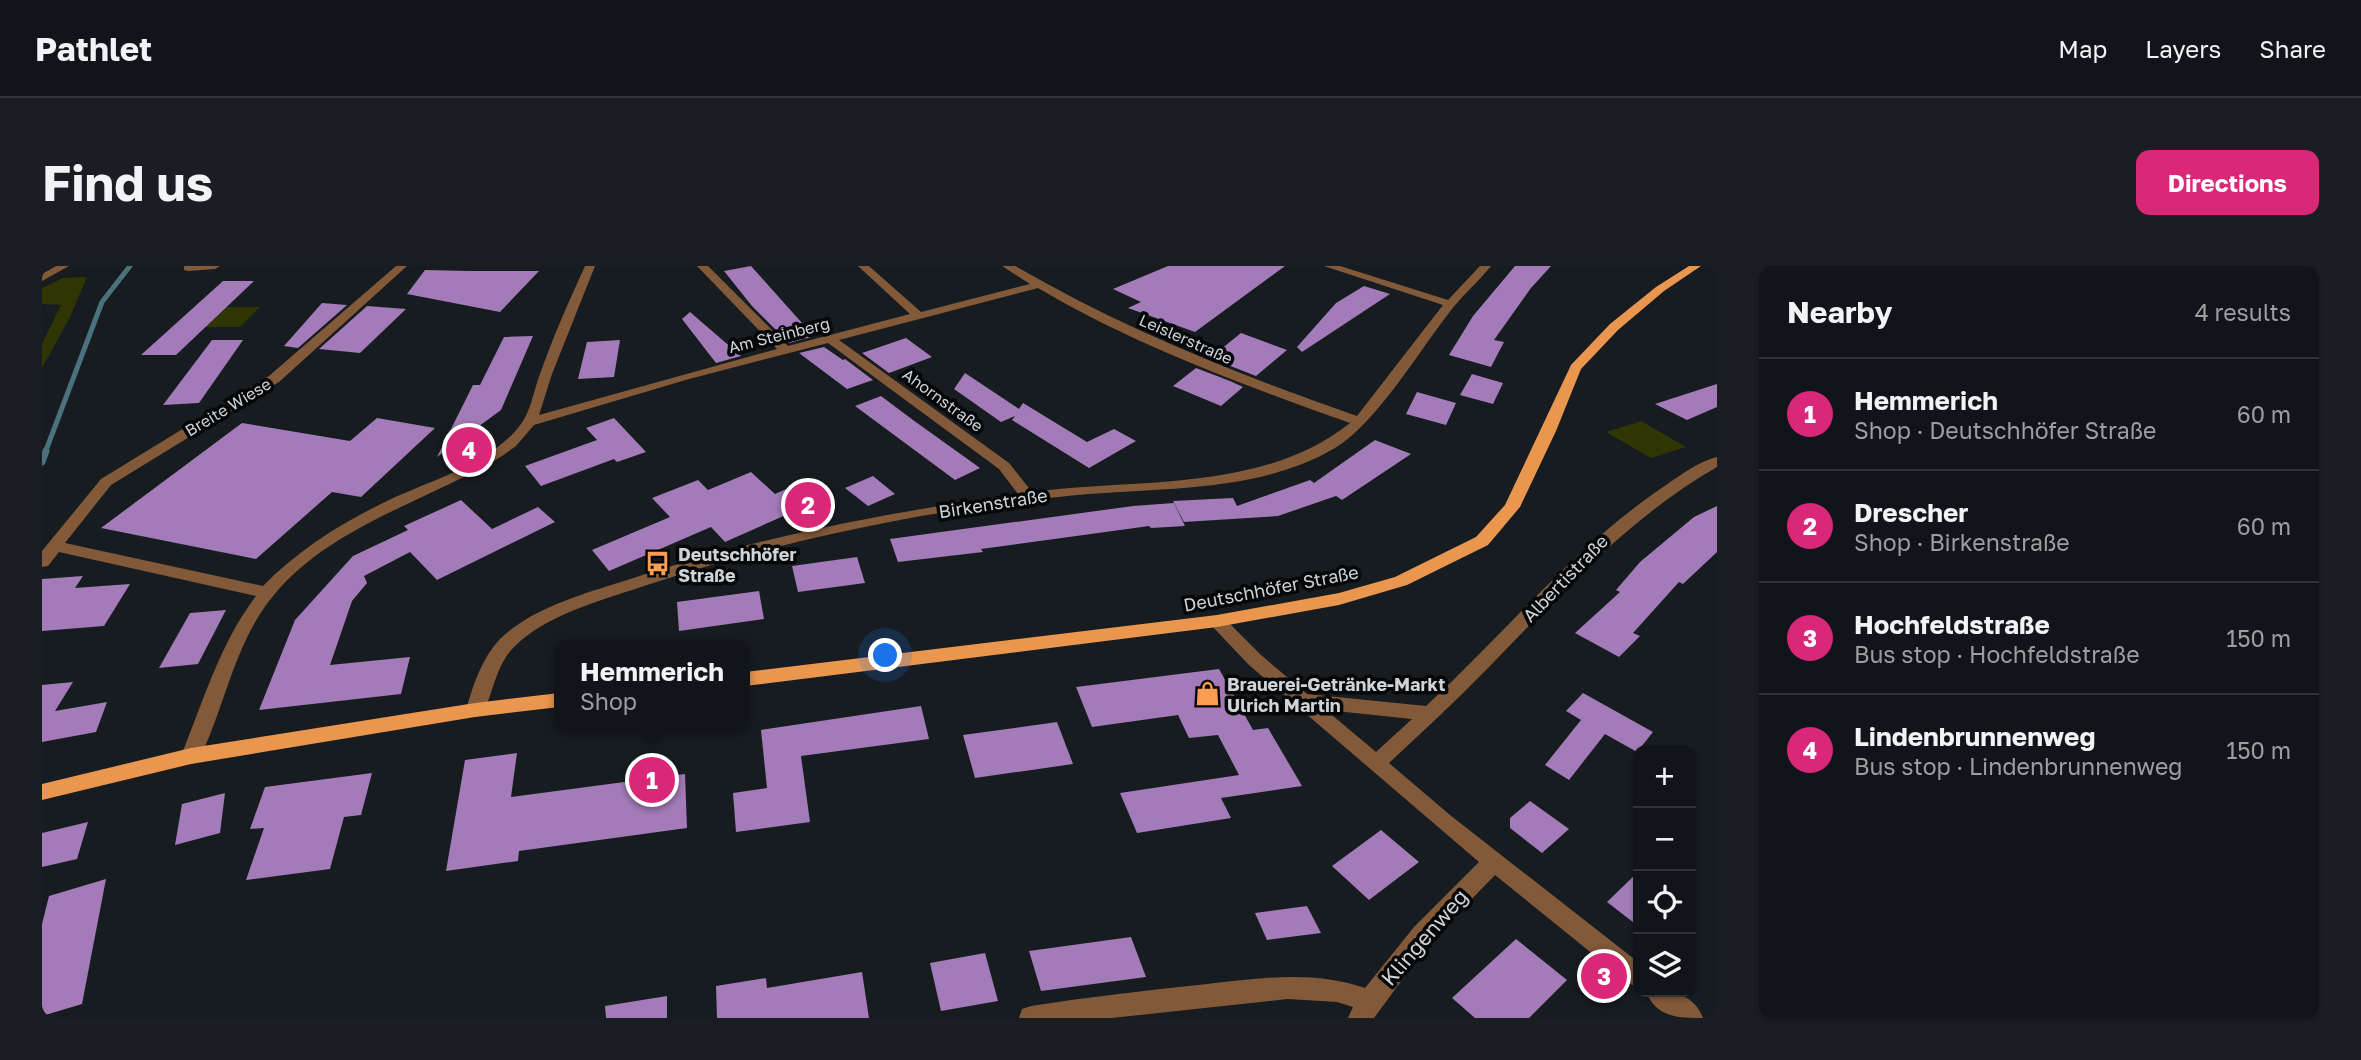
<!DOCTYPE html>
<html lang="en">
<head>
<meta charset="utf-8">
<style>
	:root { --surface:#111519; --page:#1a1e22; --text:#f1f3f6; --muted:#9c9fa2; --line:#303438; --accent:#db2777 }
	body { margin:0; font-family:"Golos Text",sans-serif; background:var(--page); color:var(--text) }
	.controls { position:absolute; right:21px; bottom:21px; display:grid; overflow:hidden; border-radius:14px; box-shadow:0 2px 5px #0004 }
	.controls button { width:63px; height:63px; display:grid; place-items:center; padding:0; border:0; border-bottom:2px solid var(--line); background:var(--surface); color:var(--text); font:35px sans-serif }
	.you { position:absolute; left:844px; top:390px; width:24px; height:24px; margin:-18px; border:5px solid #fff; border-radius:50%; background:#1a73e8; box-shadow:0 0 0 10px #1a73e833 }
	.badge { display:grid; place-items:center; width:46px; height:46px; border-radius:50%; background:var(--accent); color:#fff; font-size:23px; font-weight:700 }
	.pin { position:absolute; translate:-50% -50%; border:4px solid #fff; box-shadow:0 2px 7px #0006 }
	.popup { position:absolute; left:512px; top:374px; width:196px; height:91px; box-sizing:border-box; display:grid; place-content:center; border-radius:14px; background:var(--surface); filter:drop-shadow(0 2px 5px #0005); font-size:23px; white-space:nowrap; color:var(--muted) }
	.popup b { font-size:26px; color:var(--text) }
	.popup::after { content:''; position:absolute; left:50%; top:100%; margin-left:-14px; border:14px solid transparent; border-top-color:var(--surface) }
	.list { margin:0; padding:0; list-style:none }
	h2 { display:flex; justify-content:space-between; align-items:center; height:91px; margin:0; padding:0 28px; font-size:30px }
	h2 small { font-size:23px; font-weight:400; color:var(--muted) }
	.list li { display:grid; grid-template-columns:46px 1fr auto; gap:21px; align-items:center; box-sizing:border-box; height:112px; padding:0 28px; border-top:2px solid var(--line) }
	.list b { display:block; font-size:26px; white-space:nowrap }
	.list p { margin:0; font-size:23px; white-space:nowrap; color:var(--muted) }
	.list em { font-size:23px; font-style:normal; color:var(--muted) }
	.icon { flex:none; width:38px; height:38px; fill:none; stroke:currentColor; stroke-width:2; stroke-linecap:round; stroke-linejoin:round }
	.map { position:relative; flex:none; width:1675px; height:752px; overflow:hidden; border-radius:14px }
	header { display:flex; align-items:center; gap:42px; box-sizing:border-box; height:98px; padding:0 35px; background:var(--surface); border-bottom:2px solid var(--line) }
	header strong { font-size:33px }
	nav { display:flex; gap:38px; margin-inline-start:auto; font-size:24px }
	.intro { display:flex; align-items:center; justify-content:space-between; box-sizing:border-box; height:168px; padding:0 42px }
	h1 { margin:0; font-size:49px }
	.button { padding:18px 32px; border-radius:14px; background:var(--accent); color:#fff; font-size:24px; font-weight:700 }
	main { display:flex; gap:42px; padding:0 42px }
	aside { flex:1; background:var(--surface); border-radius:14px; box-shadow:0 2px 5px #0004 }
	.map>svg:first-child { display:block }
	.green { fill:#2f3603 }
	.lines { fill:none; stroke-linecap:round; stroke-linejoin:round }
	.stream-far1 { stroke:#4a717c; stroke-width:5 }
	.stream { stroke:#4a717c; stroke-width:7 }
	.building { fill:#a37bb8 }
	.minor { fill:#825939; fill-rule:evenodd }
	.major { fill:#eb964e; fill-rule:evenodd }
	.labels { text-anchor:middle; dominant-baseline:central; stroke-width:7; stroke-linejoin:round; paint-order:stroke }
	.far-street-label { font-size:16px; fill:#d0d4d7; stroke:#050708 }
	.street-label { font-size:18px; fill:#d0d4d7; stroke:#050708 }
	.poi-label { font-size:18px; font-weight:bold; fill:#d0d4d7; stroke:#050708; text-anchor:start }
	.near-street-label { font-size:21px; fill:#d0d4d7; stroke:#050708 }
</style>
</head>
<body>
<header>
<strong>Pathlet</strong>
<nav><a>Map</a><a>Layers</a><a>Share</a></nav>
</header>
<div class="intro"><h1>Find us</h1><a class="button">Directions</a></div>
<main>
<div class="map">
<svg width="1675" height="752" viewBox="0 0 1675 752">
	<rect width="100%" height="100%" fill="#171c21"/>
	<!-- green -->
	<g class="green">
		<path d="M45 11 28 51 0 102V78L19 39 0 38V22L21 12Z"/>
		<path d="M164 41H218L198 61H142Z"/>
		<path d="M1599 155 1644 181 1609 192 1564 166Z"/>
	</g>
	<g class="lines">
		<!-- stream-far1 -->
		<path class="stream-far1" d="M3 187 60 36 88 0"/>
		<!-- stream -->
		<path class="stream" d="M0 196 4 185"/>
	</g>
	<!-- building -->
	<g class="building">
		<path d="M709 0 760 57 751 59 769 71 747 77 710 40 682 5Z"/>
		<path d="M1126 0H1243L1153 66 1086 42 1099 36 1071 23Z"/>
		<path d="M1473 0H1509L1489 22 1452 74 1462 76 1449 101 1407 89 1431 50Z"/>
		<path d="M383 4 427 5H497L458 46 365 28Z"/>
		<path d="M181 15H212L134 89H99Z"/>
		<path d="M1322 20 1348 28 1260 86 1255 81 1294 37Z"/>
		<path d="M280 37 305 39 256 82 242 80Z"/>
		<path d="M325 40 364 43 318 87 277 83Z"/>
		<path d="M648 46 699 90 674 97 640 53Z"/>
		<path d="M1199 67 1245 84 1214 110 1168 92Z"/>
		<path d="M491 70 459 144 395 191 431 119H438L462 71Z"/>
		<path d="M864 72 890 91 847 107 820 87Z"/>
		<path d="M170 74H201L157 137 121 139Z"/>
		<path d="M578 74 572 111 536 113 545 76Z"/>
		<path d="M782 81 801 94 803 93 831 114 805 123 757 87Z"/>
		<path d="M1154 102 1188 115 1201 121 1179 140 1131 120Z"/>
		<path d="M923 107 977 143 981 137 1045 176 1072 163 1094 175 1047 202 970 154 973 150 959 156 912 123Z"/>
		<path d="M1430 108 1461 117 1451 138 1418 129Z"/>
		<path d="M1675 118V141L1645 154 1613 138Z"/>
		<path d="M1375 126 1414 137 1404 159 1364 148Z"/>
		<path d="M839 130 871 154 938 202 913 214 813 140Z"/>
		<path d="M335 152 393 162 319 231 290 226 214 293 59 262 200 157 308 175Z"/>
		<path d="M572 152 604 186 575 196 572 193 499 220 483 200 555 174 544 162Z"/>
		<path d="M1333 174 1369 188 1300 234 1294 230 1236 250 1142 256 1131 235 1191 232 1195 240 1268 214 1272 217Z"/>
		<path d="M709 206 733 228 760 216 780 233 683 276 669 261 567 305 550 284 628 251 610 232 656 214 666 224Z"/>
		<path d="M831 210 853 228 826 240 803 222Z"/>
		<path d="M419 234 450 263 496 241 513 256 395 314 368 286 322 310 325 317 310 335 288 399 368 391 359 428 217 444 253 354 311 290 366 264 362 260Z"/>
		<path d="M1132 237 1143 260 1109 262 1107 260 939 283 941 286 856 296 848 273 1091 240Z"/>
		<path d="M1675 240V286L1641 318 1637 316 1591 367 1598 370 1577 391 1533 367 1578 326 1574 324 1598 296 1652 251Z"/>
		<path d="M815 291 823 317 756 326 750 300Z"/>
		<path d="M41 310 33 322 88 318 62 360 0 365V313Z"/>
		<path d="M717 325 722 353 637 365 635 336Z"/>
		<path d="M184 344 156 398 117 402 148 347Z"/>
		<path d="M1177 403 1211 464 1226 462 1260 520 1179 532 1189 552 1095 567 1078 527 1197 509 1176 469 1147 472 1136 449 1050 461 1034 421Z"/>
		<path d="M31 416 13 445 65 436 54 466 0 476V419Z"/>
		<path d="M1541 427 1611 466 1595 486 1563 468 1527 514 1503 499 1539 454 1524 445Z"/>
		<path d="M879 440 887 473 759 490 768 556 694 566 691 527 725 522 719 464Z"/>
		<path d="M1015 456 1031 498 933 512 921 469Z"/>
		<path d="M475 487 469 531 643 508 645 562 477 585 476 595 404 605 423 494Z"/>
		<path d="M330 507 319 549 302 551 288 603 204 614 222 562 208 563 223 521Z"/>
		<path d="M183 527 178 567 133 579 140 538Z"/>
		<path d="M1488 535 1527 563 1500 587 1468 562V552Z"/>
		<path d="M46 556 35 593 0 601V567Z"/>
		<path d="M1339 564 1377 596 1327 634 1290 600Z"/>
		<path d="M1596 606V660L1565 636Z"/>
		<path d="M64 613 40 738 0 750V658L7 630Z"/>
		<path d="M1265 640 1279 667 1225 674 1213 647Z"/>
		<path d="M1089 671 1104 711 999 725 987 685Z"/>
		<path d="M1474 673 1525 714 1487 752H1433L1410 732Z"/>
		<path d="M943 687 956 735 899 745 888 697Z"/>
		<path d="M820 706 827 752H675L674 720 724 712 725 722Z"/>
		<path d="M625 730V752H564L563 740Z"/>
	</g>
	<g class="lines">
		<!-- minor -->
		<g class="minor">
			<path d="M14 0H27L0 15V8Z"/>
			<path d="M142 0H178L173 3 146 5 142 4Z"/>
			<path d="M354 0H365L237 116 69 219 23 277 221 320C257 283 301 256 347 234 390 214 445 199 476 162 489 147 491 126 498 108 511 71 527 35 543 0H553L510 108 497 149 735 83 655 0H666L746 80 868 48 816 0H827L879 46 988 18 960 0H973C1082 63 1197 109 1315 150L1401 39 1282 0H1298L1406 34 1438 0H1449C1437 15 1422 28 1410 43 1378 83 1335 157 1293 182 1217 227 1120 221 1035 229 888 243 739 274 599 321 557 335 504 349 472 381 453 400 452 426 440 449L433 451 426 449 424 444C431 419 440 392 458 373 490 342 541 328 582 315 711 272 842 247 976 228L957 203 786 77 647 113 492 159 474 180 460 190C378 240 273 263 218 348 189 394 180 448 156 496L149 498 142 496 139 490C161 436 178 377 214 330L17 286 6 300 0 301V285L59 213 227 110ZM996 22C1094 80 1202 119 1308 157 1220 227 1096 212 990 226L967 197 797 74Z"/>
			<path d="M1675 191V201C1585 253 1519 327 1447 401 1415 434 1381 465 1347 497L1408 549 1596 696V721L1588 718 1453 609 1388 676 1332 752H1306L1311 741 1295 736 1246 733 1070 752H977L980 743 989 740C1047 731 1106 724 1165 718 1219 712 1271 704 1323 722L1372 661 1437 596 1207 399 1169 359 1166 355 1169 351H1181L1219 389 1265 428 1384 440C1464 366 1533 280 1624 219 1639 209 1657 195 1675 191ZM1284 444 1370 453 1334 486Z"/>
			<path d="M1604 726C1628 725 1651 726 1661 752 1637 752 1615 752 1604 726Z"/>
		</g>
		<!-- major -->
		<g class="major">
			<path d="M1647 0H1659L1622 25 1576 64 1539 103 1514 165 1478 241 1446 279 1365 319 1297 339 1175 361 703 420V406L1175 349 1297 327 1353 311 1434 271 1463 239 1529 99 1568 58 1614 21Z"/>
			<path d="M517 427V441L433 451 149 498 0 534V518L149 482 433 437Z"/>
		</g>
	</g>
	<!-- icons -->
	<defs>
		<symbol id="bus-bare" viewBox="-9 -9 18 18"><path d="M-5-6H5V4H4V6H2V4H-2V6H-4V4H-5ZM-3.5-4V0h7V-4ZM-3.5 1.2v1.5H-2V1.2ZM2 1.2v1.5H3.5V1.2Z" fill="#fc9e52" stroke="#050708" stroke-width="2.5" paint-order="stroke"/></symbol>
		<symbol id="shop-bare" viewBox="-9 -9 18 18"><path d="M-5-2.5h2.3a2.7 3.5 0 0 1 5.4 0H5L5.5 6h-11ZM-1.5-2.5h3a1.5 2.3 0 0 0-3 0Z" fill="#fc9e52" stroke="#050708" stroke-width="2.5" paint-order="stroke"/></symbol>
	</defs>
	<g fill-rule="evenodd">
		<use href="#bus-bare" x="598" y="280" width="35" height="35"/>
		<use href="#shop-bare" x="1148" y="410" width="35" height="35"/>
	</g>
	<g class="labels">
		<!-- far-street labels -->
		<g class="far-street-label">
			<text transform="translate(737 69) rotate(-14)">Am Steinberg</text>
			<text transform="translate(1144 73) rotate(24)">Leislerstraße</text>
			<text transform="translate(901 134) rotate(36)">Ahornstraße</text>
			<text transform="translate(186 141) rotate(-31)">Breite Wiese</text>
		</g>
		<!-- street labels -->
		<g class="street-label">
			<text transform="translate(951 237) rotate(-9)">Birkenstraße</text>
			<text transform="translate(1523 312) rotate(-46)">Albertistraße</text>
			<text transform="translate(1229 322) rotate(-11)">Deutschhöfer Straße</text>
		</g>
		<!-- poi labels -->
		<g class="poi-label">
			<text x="636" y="288">Deutschhöfer<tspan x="636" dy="21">Straße</tspan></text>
			<text x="1185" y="418">Brauerei-Getränke-Markt<tspan x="1185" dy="21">Ulrich Martin</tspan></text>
		</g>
		<!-- near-street labels -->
		<g class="near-street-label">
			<text transform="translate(1382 671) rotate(-49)">Klingenweg</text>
		</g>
	</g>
</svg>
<div class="controls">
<button>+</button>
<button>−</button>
<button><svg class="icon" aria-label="locate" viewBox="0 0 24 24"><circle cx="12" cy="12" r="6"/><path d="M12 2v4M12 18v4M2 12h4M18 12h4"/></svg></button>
<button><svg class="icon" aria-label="layers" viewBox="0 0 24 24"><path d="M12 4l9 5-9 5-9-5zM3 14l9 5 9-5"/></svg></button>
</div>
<div class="you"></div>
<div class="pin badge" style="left:610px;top:514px">1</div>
<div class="popup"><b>Hemmerich</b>Shop</div>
<div class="pin badge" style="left:766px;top:239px">2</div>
<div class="pin badge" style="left:1562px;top:710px">3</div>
<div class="pin badge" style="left:427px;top:184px">4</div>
</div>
<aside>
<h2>Nearby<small>4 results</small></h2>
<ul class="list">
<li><span class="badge">1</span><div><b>Hemmerich</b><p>Shop · Deutschhöfer Straße</p></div><em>60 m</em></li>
<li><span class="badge">2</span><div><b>Drescher</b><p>Shop · Birkenstraße</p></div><em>60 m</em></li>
<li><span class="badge">3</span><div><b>Hochfeldstraße</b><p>Bus stop · Hochfeldstraße</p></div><em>150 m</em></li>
<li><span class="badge">4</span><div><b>Lindenbrunnenweg</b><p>Bus stop · Lindenbrunnenweg</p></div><em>150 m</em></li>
</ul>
</aside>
</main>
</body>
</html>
